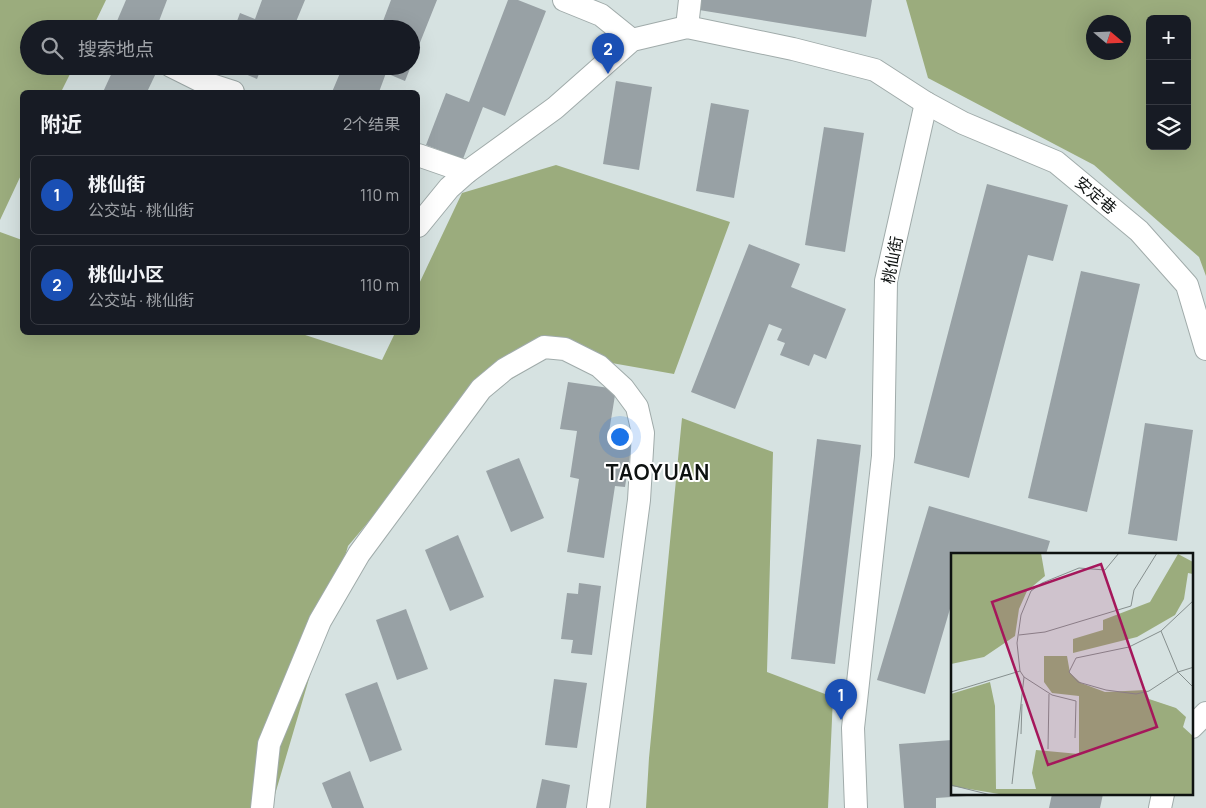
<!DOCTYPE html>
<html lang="zh">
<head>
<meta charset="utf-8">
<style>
	:root { --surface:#171b24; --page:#20242c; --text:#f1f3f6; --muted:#9ea1a6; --line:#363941; --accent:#cf90b0 }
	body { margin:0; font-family:Manrope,"Noto Sans SC",sans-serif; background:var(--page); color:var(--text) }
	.controls { position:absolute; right:15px; top:15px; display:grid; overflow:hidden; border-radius:8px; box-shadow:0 5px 20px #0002 }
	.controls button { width:45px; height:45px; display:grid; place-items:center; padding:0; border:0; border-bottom:1px solid var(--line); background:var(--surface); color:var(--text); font:25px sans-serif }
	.compass { position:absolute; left:1086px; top:15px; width:45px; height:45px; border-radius:50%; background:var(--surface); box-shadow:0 5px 20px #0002; rotate:109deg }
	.you { position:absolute; left:619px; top:436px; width:18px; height:18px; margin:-12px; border:4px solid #fff; border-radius:50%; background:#1a73e8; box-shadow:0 0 0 8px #1a73e833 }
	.badge { display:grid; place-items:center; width:32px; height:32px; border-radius:50%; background:var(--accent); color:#fff; font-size:16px; font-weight:700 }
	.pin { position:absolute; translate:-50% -41px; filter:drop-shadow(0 1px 2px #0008) }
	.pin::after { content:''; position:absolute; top:26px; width:18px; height:15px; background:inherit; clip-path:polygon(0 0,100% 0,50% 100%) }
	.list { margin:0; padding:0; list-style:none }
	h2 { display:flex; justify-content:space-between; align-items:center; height:65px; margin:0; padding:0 20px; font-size:21px }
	h2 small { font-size:16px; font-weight:400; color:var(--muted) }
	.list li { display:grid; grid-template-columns:32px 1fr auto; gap:15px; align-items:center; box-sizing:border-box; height:80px; margin:0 10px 10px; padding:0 10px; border:1px solid var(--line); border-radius:8px }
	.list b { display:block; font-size:19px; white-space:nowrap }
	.list p { margin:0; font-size:16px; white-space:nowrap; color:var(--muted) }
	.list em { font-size:16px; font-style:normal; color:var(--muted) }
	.icon { flex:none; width:28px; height:28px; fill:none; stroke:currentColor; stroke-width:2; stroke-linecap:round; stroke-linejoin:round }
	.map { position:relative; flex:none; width:1206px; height:808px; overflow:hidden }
	.search { position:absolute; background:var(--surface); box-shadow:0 5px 20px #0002; left:20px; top:20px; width:400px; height:55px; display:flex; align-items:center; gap:12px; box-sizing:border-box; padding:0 18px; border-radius:28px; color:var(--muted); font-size:19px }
	.panel { position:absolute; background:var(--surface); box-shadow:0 5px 20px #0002; left:20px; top:90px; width:400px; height:245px; border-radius:8px }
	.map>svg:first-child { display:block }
	.forest { fill:#9bac7d; fill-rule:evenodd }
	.building { fill:#98a1a5 }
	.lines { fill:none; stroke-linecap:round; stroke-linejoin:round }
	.minor-casing { stroke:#a0abaa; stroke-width:24 }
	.minor { stroke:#fff; stroke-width:22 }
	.labels { text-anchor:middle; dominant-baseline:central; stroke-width:4; stroke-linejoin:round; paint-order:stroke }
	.street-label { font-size:16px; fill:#0e1211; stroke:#fff }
	.district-label { font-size:21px; font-weight:bold; letter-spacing:1px; fill:#0e1211; stroke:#fff }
	.inset-road { fill:none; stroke:#868f8e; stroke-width:1 }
	.view { fill:#a5175b; fill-opacity:0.15; stroke:#a5175b; stroke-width:2.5 }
	.inset-edge { fill:none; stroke:#0e1211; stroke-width:2.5 }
</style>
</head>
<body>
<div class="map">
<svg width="1206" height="808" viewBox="0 0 1206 808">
	<rect width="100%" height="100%" fill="#d6e2e1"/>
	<!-- forest -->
	<g class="forest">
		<path d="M0 0H106L92 29H29V66H74L61 92H22V173L0 220Z"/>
		<path d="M906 0H1206V276L1199 257 1094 165 928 78ZM1150 19H1187V146H1150ZM1094 22H1124V52H1094Z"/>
		<path d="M556 165 730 222 674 374 555 353 466 406 348 546 271 808H0V232L22 240V332L299 333 382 360 395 333 418 332V286L462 193Z"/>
		<path d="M682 418 773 452 767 672 833 697 828 808H646L649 758Z"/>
	</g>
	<!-- building -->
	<g class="building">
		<path d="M126 0H167L156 29H136L117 21Z"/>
		<path d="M262 0H305L293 29H286L278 26 277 29H234L240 13 255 19Z"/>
		<path d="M391 0H437L411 65V29H380Z"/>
		<path d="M508 0H518L546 11 505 116 483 107 463 159 426 145 446 93 469 102Z"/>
		<path d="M701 0H872L866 37 699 10Z"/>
		<path d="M115 66H146L157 71 147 92H103Z"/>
		<path d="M226 66H262L257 79Z"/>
		<path d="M343 66H411L405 81 386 73 379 92H332Z"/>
		<path d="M616 81 652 87 639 170 603 164Z"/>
		<path d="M711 103 749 110 734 198 696 191Z"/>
		<path d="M824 127 864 133 845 252 805 245Z"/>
		<path d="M987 184 1068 205 1053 261 1028 255 969 478 914 463Z"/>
		<path d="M749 244 800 264 791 287 846 309 826 359 814 354 809 366 780 355 785 343 777 340 782 329 769 324 735 409 691 392Z"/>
		<path d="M1081 271 1140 284 1087 512 1028 498Z"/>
		<path d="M568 382 616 389 609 432 633 436 625 487 615 486 604 558 567 552 579 479 570 477 577 431 560 429Z"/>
		<path d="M1145 423 1193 430 1177 541 1128 534Z"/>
		<path d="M817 439 861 445 835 664 791 659Z"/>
		<path d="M519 458 544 518 511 532 486 471Z"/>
		<path d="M929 506 1050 541 1046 554H952V602L925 694 877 680Z"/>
		<path d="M458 535 484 597 450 611 425 550Z"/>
		<path d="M579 583 601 586 592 655 571 653 573 640 561 639 567 593 578 594Z"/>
		<path d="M406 609 428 669 397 680 376 620Z"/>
		<path d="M554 679 587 683 577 748 545 745Z"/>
		<path d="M377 682 402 750 370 762 345 694Z"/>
		<path d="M952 740V794H967V796L936 798V808H904L899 744Z"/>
		<path d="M350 771 364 808H332L322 783Z"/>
		<path d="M542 779 570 785 566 808H536Z"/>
		<path d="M1052 794H1103L1100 808H1049Z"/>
	</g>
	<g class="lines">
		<defs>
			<g id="minor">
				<path d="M564 0 601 15 632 40"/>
				<path d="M687 27 690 0"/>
				<path d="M171 66 205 83 233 92"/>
				<path d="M418 155 467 172"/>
				<path d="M418 226 449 188 467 172 555 108 632 40 687 27 793 49 875 70 926 103 963 123 1056 162 1139 231 1187 285 1206 349"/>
				<path d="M1192 727 1206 713"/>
				<path d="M262 808 269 744 320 621 359 554 481 389 505 369 544 347 565 349 599 366 623 388 637 407 643 433 639 500 598 808"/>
				<path d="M856 808 853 728 883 456 886 281 926 103"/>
				<path d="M1160 808 1163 794"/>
			</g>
		</defs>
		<!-- minor casing -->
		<use href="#minor" class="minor-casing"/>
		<!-- minor -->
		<use href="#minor" class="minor"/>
	</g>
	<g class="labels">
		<!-- street labels -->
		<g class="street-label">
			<text transform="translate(1096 195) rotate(40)">安定巷</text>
			<text transform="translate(892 260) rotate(-79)">桃仙街</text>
		</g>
		<!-- district labels -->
		<g class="district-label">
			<text x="658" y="472">TAOYUAN</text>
		</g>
	</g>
	<!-- overview -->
	<g transform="translate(951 553)">
		<rect width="242" height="242" fill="#d6e2e1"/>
		<path d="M0 0H90L94 23 76 38 68 56 64 83 33 104 0 111ZM227 1 242 9V21L237 20 233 46 224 62 186 84 122 100V86L152 77V67L199 49ZM93 103H116L119 120 130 130 154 139 195 137 198 146 225 155 235 164 232 174 242 183V242H54L0 233V141L39 129 44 153 45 236H85L81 220 85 197 128 201V143L101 140 93 129Z" fill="#9bac7d"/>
		<path class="inset-road" d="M243 47 210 78 178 94 125 105 118 119 127 129 155 137 185 141 198 138 227 119 243 114M210 78 227 119 243 135M68 82 94 79 180 53 183 37 206 0M0 139 69 118M70 181 71 151M124 185 125 148 101 142 73 124 69 118 66 90 70 62 80 38 91 30 128 15 154 17 168 0M97 196 98 141M61 231 73 124M0 232 40 242"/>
		<path class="view" d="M150 11 206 174 97 212 41 49Z"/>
		<rect width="242" height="242" class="inset-edge"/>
	</g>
</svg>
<div class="controls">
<button>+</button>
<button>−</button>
<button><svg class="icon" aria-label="layers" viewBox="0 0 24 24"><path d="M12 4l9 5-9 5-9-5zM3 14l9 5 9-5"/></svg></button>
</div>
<svg class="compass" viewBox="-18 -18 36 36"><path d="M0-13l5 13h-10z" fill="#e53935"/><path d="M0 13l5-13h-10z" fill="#9ea1a6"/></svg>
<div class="you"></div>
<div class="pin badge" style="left:841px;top:720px;background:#1a4fb4">1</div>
<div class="pin badge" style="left:608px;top:74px;background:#1a4fb4">2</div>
<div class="search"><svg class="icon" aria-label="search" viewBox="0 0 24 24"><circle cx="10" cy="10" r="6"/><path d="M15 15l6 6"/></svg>搜索地点</div>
<section class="panel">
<h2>附近<small>2个结果</small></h2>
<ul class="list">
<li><span class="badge" style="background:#1a4fb4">1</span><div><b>桃仙街</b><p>公交站 · 桃仙街</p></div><em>110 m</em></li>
<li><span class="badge" style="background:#1a4fb4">2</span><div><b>桃仙小区</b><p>公交站 · 桃仙街</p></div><em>110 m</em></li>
</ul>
</section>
</div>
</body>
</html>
